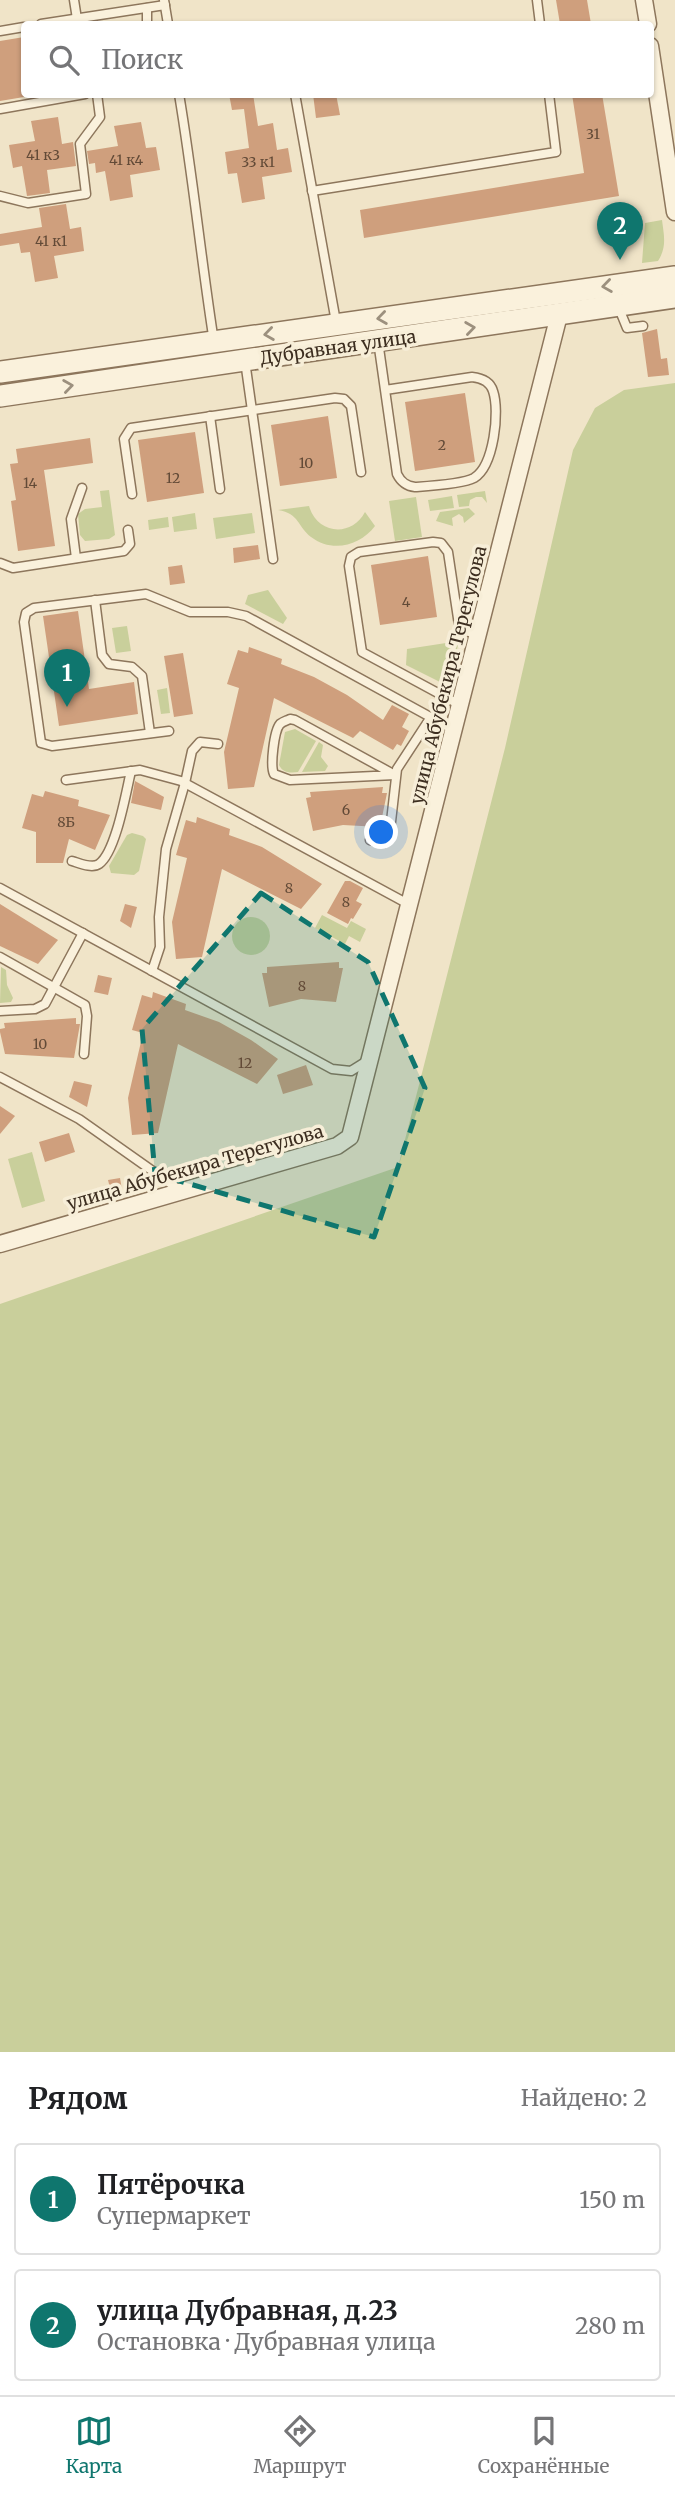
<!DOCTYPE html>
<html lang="ru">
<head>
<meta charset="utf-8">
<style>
	:root { --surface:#fff; --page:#f2f2f2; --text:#202124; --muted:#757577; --line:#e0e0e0; --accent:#0f766e }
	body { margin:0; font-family:Merriweather,serif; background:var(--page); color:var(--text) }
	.you { position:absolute; left:382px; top:833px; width:24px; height:24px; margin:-18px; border:5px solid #fff; border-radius:50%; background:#1a73e8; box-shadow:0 0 0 10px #1a73e833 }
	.badge { display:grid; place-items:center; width:46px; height:46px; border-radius:50%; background:var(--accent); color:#fff; font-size:23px; font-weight:700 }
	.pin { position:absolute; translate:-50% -58px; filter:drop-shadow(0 2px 4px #0008) }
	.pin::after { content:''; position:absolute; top:37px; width:24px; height:21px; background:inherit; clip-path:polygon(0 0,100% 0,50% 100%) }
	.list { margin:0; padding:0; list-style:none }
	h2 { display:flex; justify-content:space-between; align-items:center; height:91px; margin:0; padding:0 28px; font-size:30px }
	h2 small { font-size:23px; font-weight:400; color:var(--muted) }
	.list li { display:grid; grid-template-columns:46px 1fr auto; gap:21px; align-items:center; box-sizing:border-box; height:112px; margin:0 14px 14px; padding:0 14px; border:2px solid var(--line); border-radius:7px }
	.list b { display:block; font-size:26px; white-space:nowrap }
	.list p { margin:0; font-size:23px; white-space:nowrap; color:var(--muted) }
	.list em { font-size:23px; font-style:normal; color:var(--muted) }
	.icon { flex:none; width:38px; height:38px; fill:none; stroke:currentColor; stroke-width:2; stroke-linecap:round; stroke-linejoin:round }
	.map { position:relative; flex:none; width:675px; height:2052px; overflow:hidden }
	.search { position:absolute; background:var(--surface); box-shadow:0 2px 5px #0004; left:21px; right:21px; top:21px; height:77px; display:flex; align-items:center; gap:18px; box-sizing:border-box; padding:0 24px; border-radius:7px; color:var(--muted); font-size:26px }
	.sheet { height:343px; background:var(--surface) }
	nav { display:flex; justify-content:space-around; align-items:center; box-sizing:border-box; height:98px; border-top:2px solid var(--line); background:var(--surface); font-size:19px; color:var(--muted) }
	nav a { display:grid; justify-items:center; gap:4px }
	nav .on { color:var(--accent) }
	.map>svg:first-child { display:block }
	.green { fill:#c9cf9b }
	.building { fill:#cf9f7d }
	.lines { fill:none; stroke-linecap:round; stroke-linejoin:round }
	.service-casing { stroke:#8d765c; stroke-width:11 }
	.minor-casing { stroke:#8d765c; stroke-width:19 }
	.tertiary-casing { stroke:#8d765c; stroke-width:24 }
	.service { stroke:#faf1dc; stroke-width:8 }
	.minor { stroke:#faf1dc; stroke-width:16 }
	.tertiary { stroke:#faf1dc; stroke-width:21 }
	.oneway { stroke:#9c907e }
	.marked { fill:#0f766e; fill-opacity:0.2; stroke:#0f766e; stroke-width:5; stroke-dasharray:14 9; stroke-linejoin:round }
	.labels { text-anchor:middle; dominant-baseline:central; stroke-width:7; stroke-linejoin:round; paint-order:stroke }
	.number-label { font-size:14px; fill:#624a37 }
	.street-label { font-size:18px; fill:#3d2e20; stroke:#f7eed8 }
</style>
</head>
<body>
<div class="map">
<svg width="675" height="2052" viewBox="0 0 675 2052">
	<rect width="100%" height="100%" fill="#f0e4c8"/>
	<!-- green -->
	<g class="green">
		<path d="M662 220C664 236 667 247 658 261L642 263 645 223Z"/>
		<path d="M675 383V2052H0V1304L398 1167 505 748 573 450 595 408 624 390Z"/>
		<path d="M109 490 115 535 109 539 85 541 80 535 78 514 85 509 102 507 100 491Z"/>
		<path d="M485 491 487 503 482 497H476L470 500 469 506 459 507 457 495Z"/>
		<path d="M452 496 454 508 430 511 428 500Z"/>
		<path d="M416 497 422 537 395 541 389 501Z"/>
		<path d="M309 506C317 534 351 538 365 512L375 526C360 546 332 553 311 537 297 526 300 514 278 510Z"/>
		<path d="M469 508 475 514 464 523 463 517 459 514 452 518 453 526 436 521 440 512Z"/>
		<path d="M195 513 197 529 174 532 172 517Z"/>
		<path d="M252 513 255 533 216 539 213 518Z"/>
		<path d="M168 517 169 527 149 530 148 520Z"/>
		<path d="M268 590 287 618 283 624 245 604 248 595Z"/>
		<path d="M127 626 131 651 116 653 112 628Z"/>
		<path d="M459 641 448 686 406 665 407 649Z"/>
		<path d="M167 688 170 713 161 714 157 690Z"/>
		<path d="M295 729 316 741 298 772C290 773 283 773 279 765L285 732Z"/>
		<path d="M319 742 323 745 321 757 328 766 325 771 302 772Z"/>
		<path d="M132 833 143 836 146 839 139 871 134 875 111 873 109 866 127 835Z"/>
		<path d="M322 915 347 928 351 921 366 929 360 942 349 936 345 944 315 928Z"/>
		<circle cx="251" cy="936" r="19"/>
		<path d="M1 967 6 970 7 985 13 998 11 1002 0 1003Z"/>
		<path d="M32 1152 45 1201 22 1208 8 1159Z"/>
	</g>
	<!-- building -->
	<g class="building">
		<path d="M556 0H587L591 24H560Z"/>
		<path d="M24 37V97L0 101V41Z"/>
		<path d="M229 94H253L258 126 273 123 277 150 288 148 292 172 262 177 265 199 242 203 237 173 228 174 225 152 249 148 244 109 232 110Z"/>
		<path d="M313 94H336L340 115 316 118Z"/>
		<path d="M572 94H602L619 196 364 238 360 210 584 173Z"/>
		<path d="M58 117 62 144 73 142 76 166 47 170 50 193 27 196 22 166 13 168 9 145 35 141 31 121Z"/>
		<path d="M141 122 146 148 156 147 160 170 130 175 133 197 110 201 105 171 96 173 95 163 89 164 87 151 118 146 114 126Z"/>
		<path d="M66 204 70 229 81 227 84 251 54 256 58 278 35 282 30 252 21 253 19 243 0 246V234L42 227 39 208Z"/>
		<path d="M657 329 661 359 667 358 669 375 648 377 642 333Z"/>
		<path d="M465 393 475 462 415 471 405 402Z"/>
		<path d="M328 416 337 478 280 486 271 425Z"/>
		<path d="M195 432 204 493 147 502 138 440Z"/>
		<path d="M90 438 93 463 44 470 55 546 18 551 11 501 16 500 10 464 18 463 16 449Z"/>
		<path d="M258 545 260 559 234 563 233 548Z"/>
		<path d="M428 556 437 617 380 625 371 565Z"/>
		<path d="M182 565 185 583 170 585 168 567Z"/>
		<path d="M78 611 89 689 134 682 138 714 59 726 43 616Z"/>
		<path d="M249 647 282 659 281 664 314 677 347 695 383 720 392 705 409 714 402 727 409 731 401 746 397 744 393 750 360 731 353 738 274 698 254 787 228 789 224 752 239 688 227 684 238 650 248 653Z"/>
		<path d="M183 653 193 714 174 717 164 656Z"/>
		<path d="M135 781 164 797 161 810 131 803Z"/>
		<path d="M383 787 382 793H387L380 827 343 825 313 831 306 798 311 797 310 792Z"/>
		<path d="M45 791 79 800 78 806 110 815 95 850 69 839 63 863H36V832L22 828 32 794 43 797Z"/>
		<path d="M197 817 230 829 229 835 262 847 322 884 301 909 222 869 202 957 176 959 172 922 187 858 176 855 186 820 196 823Z"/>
		<path d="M345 881H350L363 888 356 901 362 904 353 919 351 918 348 924 327 913Z"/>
		<path d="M0 904 58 940 38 964 0 946Z"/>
		<path d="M125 904 137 907 131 928 120 921Z"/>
		<path d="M339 962V968H343L336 1002 301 999 269 1007 262 973H267V967Z"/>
		<path d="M98 975 112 978 108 995 94 992Z"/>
		<path d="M153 992 186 1004 185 1010 219 1022 251 1040 278 1059 257 1084 178 1044 158 1133 132 1135 128 1098 143 1033 132 1030 142 995 152 998Z"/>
		<path d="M76 1018V1024H80L74 1058 5 1054 0 1032V1029L5 1028 4 1023Z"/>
		<path d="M306 1065 313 1085 283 1094 277 1075Z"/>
		<path d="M74 1081 92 1085 87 1107 69 1097Z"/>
		<path d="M0 1106 15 1116 0 1134Z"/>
		<path d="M69 1133 75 1152 45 1162 39 1142Z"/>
		<path d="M120 1178 122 1190 111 1192 108 1180Z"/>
	</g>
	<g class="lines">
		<defs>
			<g id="service">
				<path d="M74 0 77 19"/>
				<path d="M164 0 168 24"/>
				<path d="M537 0 540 24"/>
				<path d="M147 8V24"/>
				<path d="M41 24 165 5"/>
				<path d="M0 31 24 27"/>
				<path d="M179 94C193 177 201 259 214 342"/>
				<path d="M295 94 336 322"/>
				<path d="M0 109 85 94"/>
				<path d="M312 191 556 152 549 94"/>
				<path d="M0 196 28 203 86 194 80 144 100 117 97 94"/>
				<path d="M618 306 627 328 643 326"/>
				<path d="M378 341 397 474C401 482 406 486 415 487 430 486 463 484 474 478 494 466 500 411 493 391 490 381 481 378 472 377L385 390"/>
				<path d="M245 361 273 559"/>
				<path d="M210 416 220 489"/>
				<path d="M132 494 124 439 131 428 335 398 344 399 351 406 361 472"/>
				<path d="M76 558 71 519 82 488"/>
				<path d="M0 563 13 568 124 551 130 544 128 530"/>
				<path d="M95 600 102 655 109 664 132 667 142 676 150 733"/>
				<path d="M460 705 362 652 349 566 351 557 359 552 433 542 441 543 448 552 459 625 466 631 478 635"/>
				<path d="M290 719 295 720 395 775 290 780 274 774C270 766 274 731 280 724 284 721 286 721 290 719Z"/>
				<path d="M169 731 52 746 41 743 24 622 26 613 34 608 146 594 190 612H228L246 616 454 730"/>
				<path d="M66 780 140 770 181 781 410 905"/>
				<path d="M370 840 384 843 389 839 397 769 431 717"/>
				<path d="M72 861C79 863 92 869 99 864 116 852 126 792 131 771"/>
				<path d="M0 888 332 1069 351 1071 367 1061"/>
				<path d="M0 957 85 1005 87 1016 84 1054"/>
				<path d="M152 971 160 947 159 917 166 849 185 783 192 751 200 742 218 744"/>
				<path d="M0 1011 35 1009 45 1004 83 933"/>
				<path d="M0 1077 79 1119 181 1191"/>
			</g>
			<g id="minor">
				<path d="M644 0 648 24"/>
				<path d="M650 46 675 212"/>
				<path d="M0 1244 337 1146 350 1137 559 315"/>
			</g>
			<g id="tertiary">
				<path d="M0 372 675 277"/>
				<path d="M0 396 675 297"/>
			</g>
		</defs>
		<!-- service casing -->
		<use href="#service" class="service-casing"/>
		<!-- minor casing -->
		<use href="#minor" class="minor-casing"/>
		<!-- tertiary casing -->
		<use href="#tertiary" class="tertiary-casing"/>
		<!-- service -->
		<use href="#service" class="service"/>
		<!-- minor -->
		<use href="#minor" class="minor"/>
		<!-- tertiary -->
		<use href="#tertiary" class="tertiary"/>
	</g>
	<!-- one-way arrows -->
	<defs><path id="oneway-chevron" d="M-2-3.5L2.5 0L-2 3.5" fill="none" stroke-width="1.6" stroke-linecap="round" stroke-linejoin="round" transform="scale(1.75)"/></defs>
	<g class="oneway">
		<use href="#oneway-chevron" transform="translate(607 286) rotate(172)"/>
		<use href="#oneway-chevron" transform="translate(382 318) rotate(172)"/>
		<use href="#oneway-chevron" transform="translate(470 328) rotate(-8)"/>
		<use href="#oneway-chevron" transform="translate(269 334) rotate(172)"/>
		<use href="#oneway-chevron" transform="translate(68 386) rotate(-8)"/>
	</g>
	<!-- marked area -->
	<path class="marked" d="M261 893 368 962 425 1088 374 1237 155 1174 142 1029Z"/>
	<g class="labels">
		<!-- number labels -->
		<g class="number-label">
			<text x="593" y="134">31</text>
			<text x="43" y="155">41 к3</text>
			<text x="126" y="160">41 к4</text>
			<text x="258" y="162">33 к1</text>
			<text x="51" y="241">41 к1</text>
			<text x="442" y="445">2</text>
			<text x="306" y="463">10</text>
			<text x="173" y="478">12</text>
			<text x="30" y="483">14</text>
			<text x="406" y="602">4</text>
			<text x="346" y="810">6</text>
			<text x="66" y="822">8Б</text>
			<text x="289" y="888">8</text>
			<text x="346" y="902">8</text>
			<text x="302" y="986">8</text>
			<text x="40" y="1044">10</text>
			<text x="245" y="1063">12</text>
		</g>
		<!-- street labels -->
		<g class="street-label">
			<text transform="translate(338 347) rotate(-8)">Дубравная улица</text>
			<text transform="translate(448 675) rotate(-76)">улица Абубекира Терегулова</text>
			<text transform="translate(195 1167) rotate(-16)">улица Абубекира Терегулова</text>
		</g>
	</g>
</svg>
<div class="you"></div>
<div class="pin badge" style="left:67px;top:707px">1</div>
<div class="pin badge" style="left:620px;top:260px">2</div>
<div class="search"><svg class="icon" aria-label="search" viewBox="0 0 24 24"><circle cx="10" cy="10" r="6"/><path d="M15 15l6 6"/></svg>Поиск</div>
</div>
<section class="sheet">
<h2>Рядом<small>Найдено: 2</small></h2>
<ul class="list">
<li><span class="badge">1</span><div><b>Пятёрочка</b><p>Супермаркет</p></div><em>150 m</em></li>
<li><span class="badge">2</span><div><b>улица Дубравная, д.23</b><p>Остановка · Дубравная улица</p></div><em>280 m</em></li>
</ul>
</section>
<nav>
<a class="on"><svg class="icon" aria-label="map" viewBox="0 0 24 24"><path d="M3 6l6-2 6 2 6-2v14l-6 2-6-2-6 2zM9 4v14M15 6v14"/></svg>Карта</a>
<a><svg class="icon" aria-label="directions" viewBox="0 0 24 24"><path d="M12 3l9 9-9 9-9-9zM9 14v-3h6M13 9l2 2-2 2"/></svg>Маршрут</a>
<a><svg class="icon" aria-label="saved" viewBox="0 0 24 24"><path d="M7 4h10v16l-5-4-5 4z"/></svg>Сохранённые</a>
</nav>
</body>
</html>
